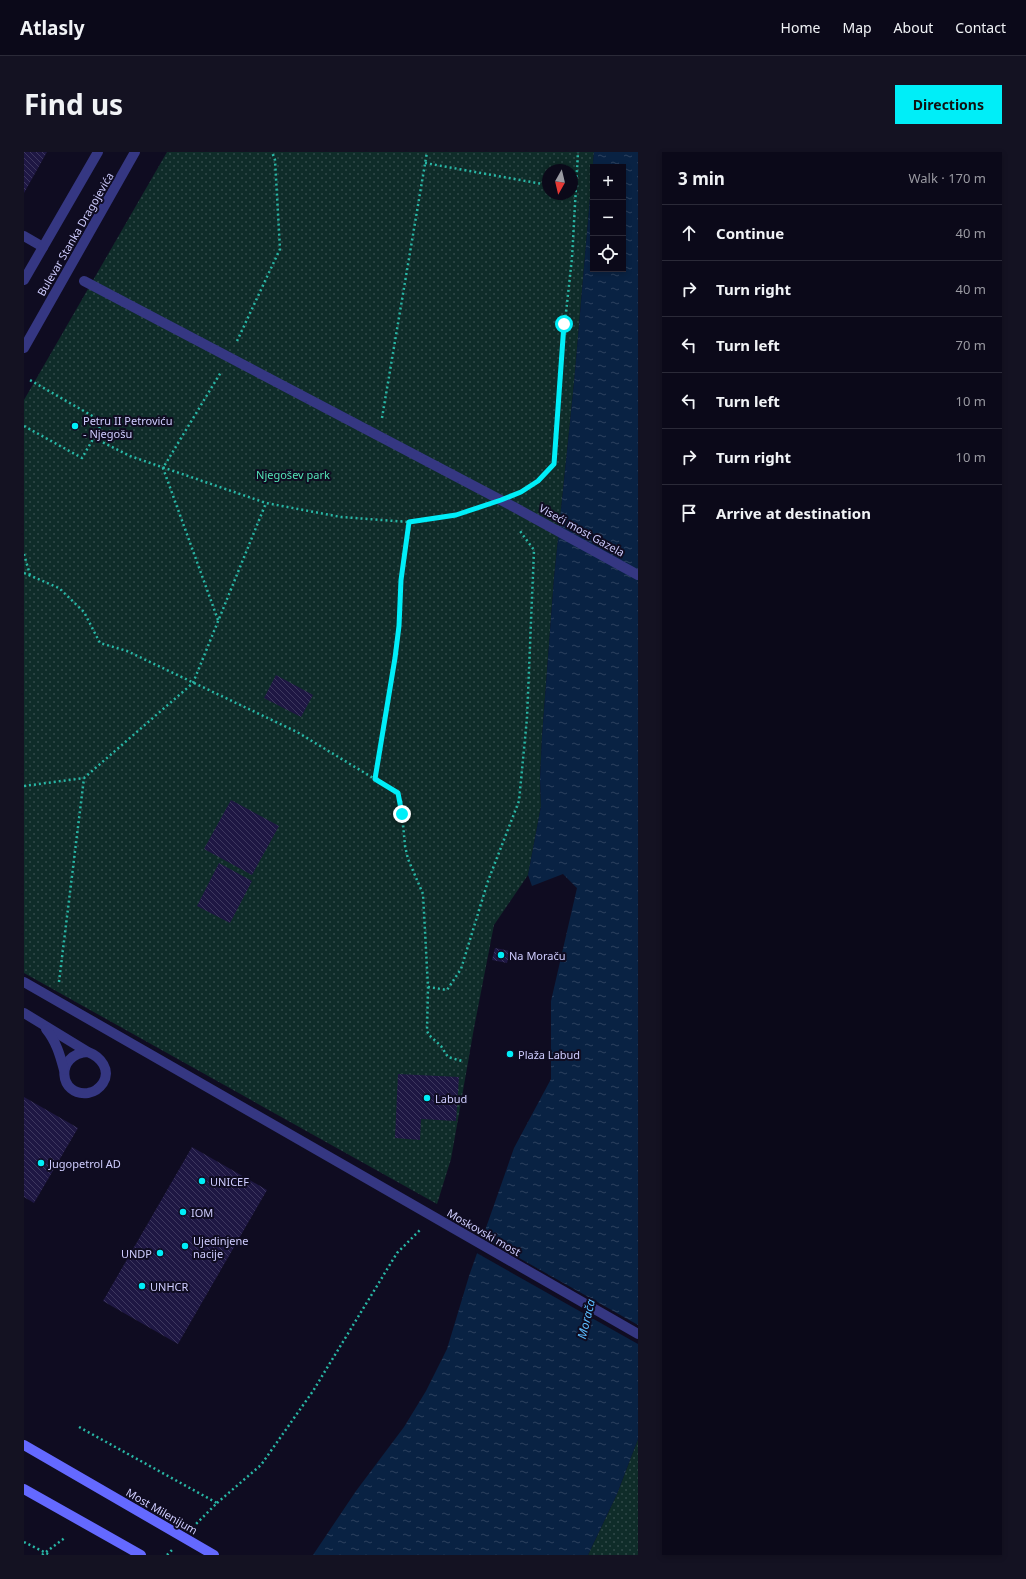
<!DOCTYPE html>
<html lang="en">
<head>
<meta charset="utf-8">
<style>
	:root { --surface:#0b0919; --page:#141222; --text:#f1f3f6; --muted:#9a9aa2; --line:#2b2a38; --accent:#00eef8 }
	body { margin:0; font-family:"Noto Sans",sans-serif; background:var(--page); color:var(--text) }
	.controls { position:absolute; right:12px; top:12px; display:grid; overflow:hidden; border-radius:0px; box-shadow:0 2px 6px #0003 }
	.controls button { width:36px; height:36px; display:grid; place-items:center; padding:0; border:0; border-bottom:1px solid var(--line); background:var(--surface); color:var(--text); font:20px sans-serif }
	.compass { position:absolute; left:518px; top:12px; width:36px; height:36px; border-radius:50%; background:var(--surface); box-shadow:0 2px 6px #0003; rotate:188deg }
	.stop { position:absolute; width:12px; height:12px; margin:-9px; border:3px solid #00eef8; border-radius:50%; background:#fff }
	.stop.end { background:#00eef8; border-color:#fff; box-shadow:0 1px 4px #0008 }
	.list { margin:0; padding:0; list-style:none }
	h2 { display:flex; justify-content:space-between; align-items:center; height:52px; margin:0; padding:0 16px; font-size:17px }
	h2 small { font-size:13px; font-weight:400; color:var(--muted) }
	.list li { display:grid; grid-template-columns:26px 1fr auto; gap:12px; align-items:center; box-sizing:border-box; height:56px; padding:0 16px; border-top:1px solid var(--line) }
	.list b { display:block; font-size:15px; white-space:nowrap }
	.list em { font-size:13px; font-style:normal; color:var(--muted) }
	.icon { flex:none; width:22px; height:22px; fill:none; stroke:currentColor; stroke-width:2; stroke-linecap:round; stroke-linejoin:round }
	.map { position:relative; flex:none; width:614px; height:1403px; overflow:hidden; border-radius:0px }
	header { display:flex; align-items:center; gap:24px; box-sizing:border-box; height:56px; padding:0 20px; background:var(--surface); border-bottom:1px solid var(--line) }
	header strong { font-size:19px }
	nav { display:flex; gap:22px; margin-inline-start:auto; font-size:14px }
	.intro { display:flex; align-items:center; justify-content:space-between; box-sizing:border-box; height:96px; padding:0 24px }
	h1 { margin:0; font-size:28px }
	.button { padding:10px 18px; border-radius:0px; background:var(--accent); color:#111; font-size:14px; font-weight:700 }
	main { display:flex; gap:24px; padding:0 24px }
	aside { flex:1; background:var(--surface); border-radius:0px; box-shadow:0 2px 6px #0003 }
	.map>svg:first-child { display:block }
	.park { fill:url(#park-dots); fill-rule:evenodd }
	.water { fill:url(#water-ripples); fill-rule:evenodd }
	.pier { fill:#0f0c21 }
	.building { fill:url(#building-back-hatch) }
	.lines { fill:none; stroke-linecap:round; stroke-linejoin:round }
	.path { stroke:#29b7a6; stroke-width:2.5; stroke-dasharray:2 3; stroke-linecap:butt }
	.pedestrian { stroke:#353782; stroke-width:10 }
	.minor { stroke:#353782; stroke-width:10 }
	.tertiary { stroke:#353782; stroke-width:10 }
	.secondary { stroke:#6469ff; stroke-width:10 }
	.route { stroke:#00eef8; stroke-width:5 }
	.poi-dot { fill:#00eef8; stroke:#0f0c21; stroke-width:1.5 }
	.labels { text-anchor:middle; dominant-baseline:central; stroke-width:4; stroke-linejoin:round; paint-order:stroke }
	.street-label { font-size:11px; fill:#cfcdff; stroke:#0f0c21 }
	.poi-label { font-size:11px; fill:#cfcdff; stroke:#0f0c21; text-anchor:start }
	.park-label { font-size:11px; fill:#54e4b7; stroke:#0f0c21 }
	.water-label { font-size:12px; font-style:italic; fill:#5bbdff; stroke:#0f0c21 }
</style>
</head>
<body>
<header>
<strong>Atlasly</strong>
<nav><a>Home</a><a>Map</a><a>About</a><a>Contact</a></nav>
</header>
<div class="intro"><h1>Find us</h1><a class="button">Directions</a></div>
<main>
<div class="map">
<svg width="614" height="1403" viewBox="0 0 614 1403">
	<defs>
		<pattern id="park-dots" width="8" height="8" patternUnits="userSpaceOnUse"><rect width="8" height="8" fill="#0f2c29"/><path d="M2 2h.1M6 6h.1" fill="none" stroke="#314949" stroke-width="1.8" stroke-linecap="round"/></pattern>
		<pattern id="water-ripples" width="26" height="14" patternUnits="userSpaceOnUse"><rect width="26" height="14" fill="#092243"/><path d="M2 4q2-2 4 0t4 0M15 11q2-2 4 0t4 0" fill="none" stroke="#2c415f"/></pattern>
		<pattern id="building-back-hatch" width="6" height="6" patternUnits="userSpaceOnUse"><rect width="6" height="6" fill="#1e1743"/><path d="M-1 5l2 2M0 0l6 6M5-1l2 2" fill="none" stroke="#3e385f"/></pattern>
	</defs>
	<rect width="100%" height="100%" fill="#0f0c21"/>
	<!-- park -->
	<g class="park">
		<path d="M143 0H570L550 231 530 426 518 585 516 627 517 654 504 723 470 773 450 876 427 1007 413 1052 0 821V248ZM524 18H548V42H524Z"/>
		<path d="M614 1287V1403H564L593 1342Z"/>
	</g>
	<!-- water -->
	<path class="water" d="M570 0H614V1287L593 1342 564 1403H289L332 1339 380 1275 402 1239 423 1197 445 1124 490 996 527 927V849L553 736 539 722 508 734 504 723 517 654 516 627 518 585 530 426 550 231ZM569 15H599V117H569Z"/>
	<!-- pier -->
	<path class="pier" d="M456 1084 614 1173V1192L451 1100Z"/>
	<!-- building -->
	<g class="building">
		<path d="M0 0H23L0 41Z"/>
		<path d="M252 523 289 543 277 565 240 546Z"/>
		<path d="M207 648 255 674 228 723 180 697Z"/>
		<path d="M195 711 228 729 206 771 173 754Z"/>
		<path d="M471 796 486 799 483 811 468 808Z"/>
		<path d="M374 922 435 925 432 969 397 967 396 988 371 986Z"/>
		<path d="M0 945 54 976 10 1051 0 1045Z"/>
		<path d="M168 995 243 1038 154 1192 79 1149Z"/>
	</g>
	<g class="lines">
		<!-- path -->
		<g class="path">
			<path d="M401 11 524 33"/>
			<path d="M548 37 552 38"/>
			<path d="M213 189 256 97 251 8 248 0"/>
			<path d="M358 266 403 0"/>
			<path d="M0 274 58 306 79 270 4 227"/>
			<path d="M70 286 106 304 242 351 317 365 385 370 432 363 454 356"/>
			<path d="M498 339 514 329 530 312 537 206 548 106 554 0"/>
			<path d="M0 402 6 423"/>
			<path d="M0 421 35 436 60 460 76 491 103 499 273 580 374 641 377 649 381 694 384 707 399 742 404 835 403 879 405 883 417 894 424 905 438 909"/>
			<path d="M194 468 139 316 197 220"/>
			<path d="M351 627 371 506 375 474 377 428 385 370"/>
			<path d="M0 634 60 626 169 531 242 351"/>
			<path d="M35 830 60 626"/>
			<path d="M404 835 423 838 437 817 464 729 495 649 503 566 510 398 496 379"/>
			<path d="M55 1275 193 1351 172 1372"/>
			<path d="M193 1351 237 1313 289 1239 373 1101 397 1077"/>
			<path d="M0 1390 26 1403"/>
			<path d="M18 1403 42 1385"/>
			<path d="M143 1403 148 1398"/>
		</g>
		<!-- pedestrian -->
		<g class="pedestrian">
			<path d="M60 129 490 355 614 423"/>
			<path d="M0 830 614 1182"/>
		</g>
		<!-- minor -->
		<g class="minor">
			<path d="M0 84 19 95"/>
			<path d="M0 861 64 900C77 905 87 918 79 931 75 937 70 940 64 941 35 945 30 902 64 900"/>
			<path d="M22 877C32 889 36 903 40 918"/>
		</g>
		<!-- tertiary -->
		<g class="tertiary">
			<path d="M0 128 74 0"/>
			<path d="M0 196 111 0"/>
		</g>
		<!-- secondary -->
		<g class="secondary">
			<path d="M0 1293 190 1403"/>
			<path d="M0 1337 117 1403"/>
		</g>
	</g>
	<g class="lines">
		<!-- route -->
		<path class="route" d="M378 662 374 641 351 627 371 506 375 474 377 428 385 370 432 363 477 348 497 340 514 329 530 312 540 172"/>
	</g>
	<!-- markers -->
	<g class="poi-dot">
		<circle cx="51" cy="274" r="4"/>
		<circle cx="477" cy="803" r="4"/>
		<circle cx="486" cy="902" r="4"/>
		<circle cx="403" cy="946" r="4"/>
		<circle cx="17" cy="1011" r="4"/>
		<circle cx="178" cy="1029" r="4"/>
		<circle cx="159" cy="1060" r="4"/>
		<circle cx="161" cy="1094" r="4"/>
		<circle cx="136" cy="1101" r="4"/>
		<circle cx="118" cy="1134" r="4"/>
	</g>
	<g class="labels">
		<!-- street labels -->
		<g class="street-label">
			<text transform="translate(51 82) rotate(-60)">Bulevar Stanka Dragojevića</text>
			<text transform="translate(558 378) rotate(29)">Viseći most Gazela</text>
			<text transform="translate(460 1080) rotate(30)">Moskovski most</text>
			<text transform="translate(138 1359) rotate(30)">Most Milenijum</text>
		</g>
		<!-- poi labels -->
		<g class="poi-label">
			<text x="59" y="268">Petru II Petroviću<tspan x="59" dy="13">- Njegošu</tspan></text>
			<text x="485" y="803">Na Moraču</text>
			<text x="494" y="902">Plaža Labud</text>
			<text x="411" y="946">Labud</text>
			<text x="25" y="1011">Jugopetrol AD</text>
			<text x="186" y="1029">UNICEF</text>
			<text x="167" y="1060">IOM</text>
			<text x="169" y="1088">Ujedinjene<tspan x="169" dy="13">nacije</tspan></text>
			<text x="128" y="1101" text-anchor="end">UNDP</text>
			<text x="126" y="1134">UNHCR</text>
		</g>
		<!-- park labels -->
		<g class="park-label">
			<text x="269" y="322">Njegošev park</text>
		</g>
		<!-- water labels -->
		<g class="water-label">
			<text transform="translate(562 1167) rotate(-76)">Morača</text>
		</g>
	</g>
</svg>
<div class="controls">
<button>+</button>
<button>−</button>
<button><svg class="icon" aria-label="locate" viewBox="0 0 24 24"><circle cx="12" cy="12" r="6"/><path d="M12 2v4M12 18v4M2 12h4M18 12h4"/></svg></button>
</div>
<svg class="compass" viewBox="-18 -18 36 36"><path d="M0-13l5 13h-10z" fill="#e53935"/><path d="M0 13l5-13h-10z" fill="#9a9aa2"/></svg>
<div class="stop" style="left:540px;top:172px"></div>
<div class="stop end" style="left:378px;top:662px"></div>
</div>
<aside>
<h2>3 min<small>Walk · 170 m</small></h2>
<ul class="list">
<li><svg class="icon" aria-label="ahead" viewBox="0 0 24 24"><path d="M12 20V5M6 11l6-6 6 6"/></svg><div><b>Continue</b></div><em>40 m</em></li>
<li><svg class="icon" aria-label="right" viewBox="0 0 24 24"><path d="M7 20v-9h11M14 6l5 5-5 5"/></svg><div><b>Turn right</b></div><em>40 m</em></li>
<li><svg class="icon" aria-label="left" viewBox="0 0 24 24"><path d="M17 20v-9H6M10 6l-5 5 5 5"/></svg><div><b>Turn left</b></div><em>70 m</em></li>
<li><svg class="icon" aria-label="left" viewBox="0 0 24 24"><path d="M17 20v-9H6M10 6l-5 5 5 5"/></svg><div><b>Turn left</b></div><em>10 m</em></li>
<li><svg class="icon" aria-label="right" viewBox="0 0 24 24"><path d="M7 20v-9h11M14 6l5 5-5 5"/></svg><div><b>Turn right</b></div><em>10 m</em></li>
<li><svg class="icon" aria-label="arrive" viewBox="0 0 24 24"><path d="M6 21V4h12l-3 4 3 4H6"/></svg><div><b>Arrive at destination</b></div></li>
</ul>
</aside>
</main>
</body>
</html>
